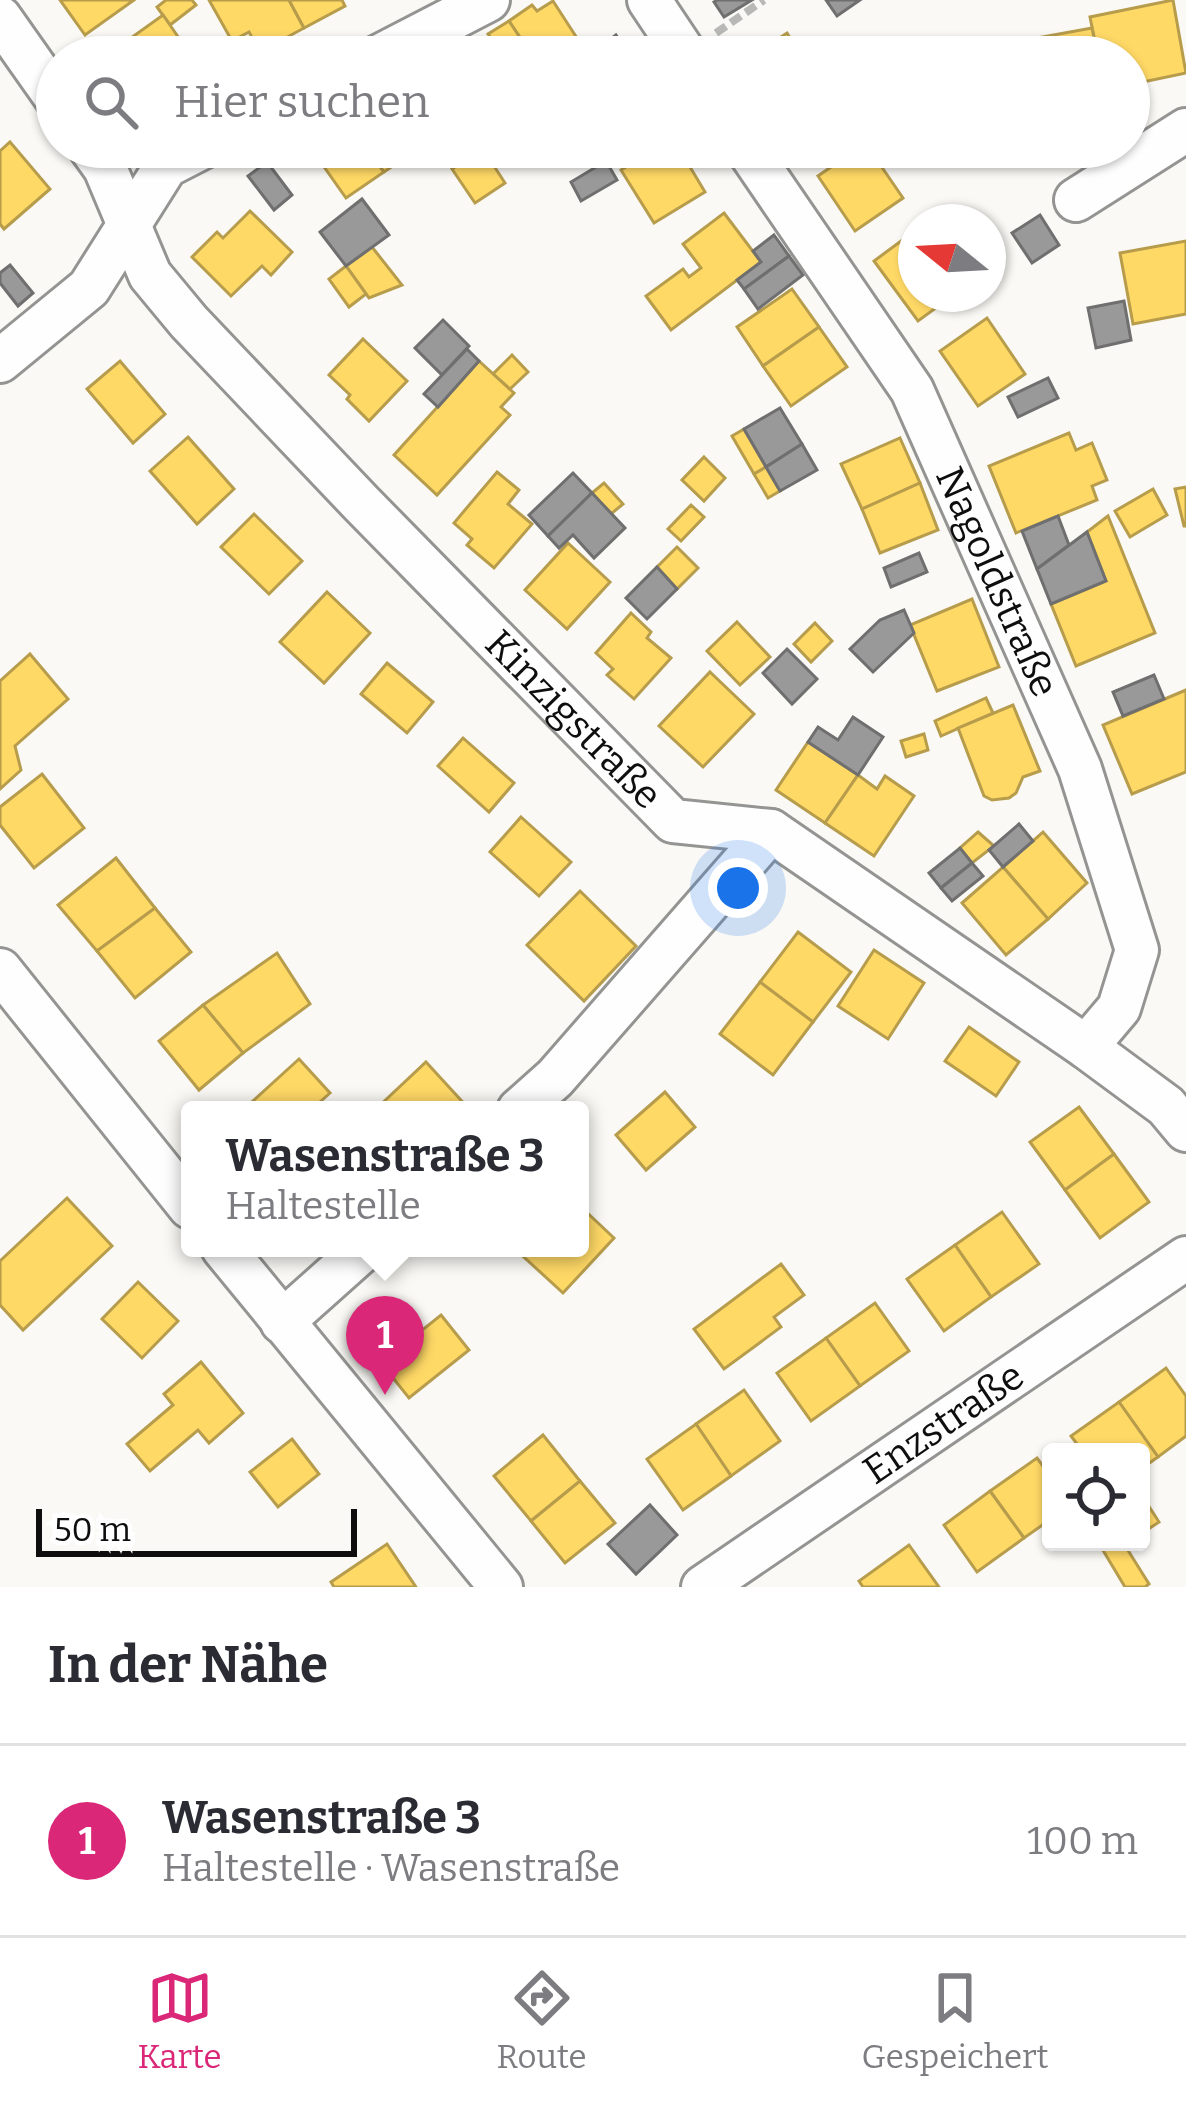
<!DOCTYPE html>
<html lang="de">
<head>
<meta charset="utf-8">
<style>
	:root { --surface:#fff; --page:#f7f7f7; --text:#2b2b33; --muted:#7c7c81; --line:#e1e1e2; --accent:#db2777 }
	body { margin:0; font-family:Bitter,serif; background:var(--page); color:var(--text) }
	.controls { position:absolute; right:36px; bottom:36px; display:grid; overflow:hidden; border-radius:12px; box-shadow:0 3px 9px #0004 }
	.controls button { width:108px; height:108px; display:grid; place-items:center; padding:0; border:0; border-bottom:3px solid var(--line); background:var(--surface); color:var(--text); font:60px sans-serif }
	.compass { position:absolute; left:898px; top:204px; width:108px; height:108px; border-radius:50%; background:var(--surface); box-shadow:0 3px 9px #0004; rotate:288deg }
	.scale { position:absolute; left:36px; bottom:30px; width:321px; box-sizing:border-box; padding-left:12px; border:6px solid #0e0e0e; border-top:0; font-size:33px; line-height:42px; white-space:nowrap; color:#0e0e0e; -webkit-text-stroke:9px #fff; paint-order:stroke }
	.you { position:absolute; left:738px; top:888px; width:42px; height:42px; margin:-30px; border:9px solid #fff; border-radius:50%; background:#1a73e8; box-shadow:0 0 0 18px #1a73e833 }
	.badge { display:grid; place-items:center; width:78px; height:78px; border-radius:50%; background:var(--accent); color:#fff; font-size:39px; font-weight:700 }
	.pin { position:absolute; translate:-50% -99px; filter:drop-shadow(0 3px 6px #0008) }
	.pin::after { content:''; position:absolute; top:63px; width:42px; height:36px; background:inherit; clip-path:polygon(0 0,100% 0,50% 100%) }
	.popup { position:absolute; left:181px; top:1101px; width:408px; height:156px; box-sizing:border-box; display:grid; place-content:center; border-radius:12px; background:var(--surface); filter:drop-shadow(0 3px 9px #0005); font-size:39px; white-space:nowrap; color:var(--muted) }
	.popup b { font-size:45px; color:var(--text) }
	.popup::after { content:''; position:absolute; left:50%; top:100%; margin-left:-24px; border:24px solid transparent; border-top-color:var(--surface) }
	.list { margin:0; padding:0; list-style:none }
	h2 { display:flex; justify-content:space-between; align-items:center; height:156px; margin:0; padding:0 48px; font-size:51px }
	h2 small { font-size:39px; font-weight:400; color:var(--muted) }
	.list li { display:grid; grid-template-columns:78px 1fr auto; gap:36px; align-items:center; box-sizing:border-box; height:192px; padding:0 48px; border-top:3px solid var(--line) }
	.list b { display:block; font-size:45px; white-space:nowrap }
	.list p { margin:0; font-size:39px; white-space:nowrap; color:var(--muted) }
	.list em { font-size:39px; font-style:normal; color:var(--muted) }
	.icon { flex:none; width:66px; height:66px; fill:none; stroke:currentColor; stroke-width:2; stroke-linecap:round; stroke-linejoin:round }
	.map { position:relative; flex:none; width:1186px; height:1587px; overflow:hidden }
	.search { position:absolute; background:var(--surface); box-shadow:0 3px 9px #0004; left:36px; right:36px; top:36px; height:132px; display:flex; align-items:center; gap:30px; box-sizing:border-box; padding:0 42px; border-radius:66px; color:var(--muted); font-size:45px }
	.sheet { height:348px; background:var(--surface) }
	nav { display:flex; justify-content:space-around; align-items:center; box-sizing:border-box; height:168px; border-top:3px solid var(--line); background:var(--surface); font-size:33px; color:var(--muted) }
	nav a { display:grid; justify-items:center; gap:6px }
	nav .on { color:var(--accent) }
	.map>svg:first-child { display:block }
	.homes { fill:#ffd966; stroke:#b79c4c; stroke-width:3 }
	.industry { fill:#999; stroke:#6f6f6f; stroke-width:3 }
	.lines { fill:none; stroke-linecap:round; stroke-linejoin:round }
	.street-casing { stroke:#949492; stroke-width:48 }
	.path { stroke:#b8b8b7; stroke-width:8; stroke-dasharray:12 6; stroke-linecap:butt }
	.street { stroke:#fefefe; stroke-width:42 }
	.labels { text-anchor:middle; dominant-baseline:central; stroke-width:12; stroke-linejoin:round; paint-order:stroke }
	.street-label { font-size:39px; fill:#0e0e0e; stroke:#fff }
</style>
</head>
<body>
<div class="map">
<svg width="1186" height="1587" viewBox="0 0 1186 1587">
	<rect width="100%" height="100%" fill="#faf9f5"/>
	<!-- homes -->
	<g class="homes">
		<path d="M60 0H134L85 35Z"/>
		<path d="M166 0H192L196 5 170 25 157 7Z"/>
		<path d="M209 0H289L304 28 260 52 249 32 232 41Z"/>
		<path d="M289 0H342L345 6 304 28Z"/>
		<path d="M1173 0 1186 73 1129 85V57H1098L1090 17Z"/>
		<path d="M553 1 588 55 585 57H533L509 21 532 5 537 11Z"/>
		<path d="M163 15 181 41 170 48 177 57H119L114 50Z"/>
		<path d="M509 21 533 57H476L474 53 493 41 488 34Z"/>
		<path d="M1092 28 1098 57H1011L1009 43Z"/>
		<path d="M787 33 802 57H750Z"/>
		<path d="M10 142 50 189 4 229 0 224V151Z"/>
		<path d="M310 147H366L384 172 346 198Z"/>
		<path d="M366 147H421L384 172Z"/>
		<path d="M659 147H678L705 192 654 223 621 170Z"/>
		<path d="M860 147H868L903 198 855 231 818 176Z"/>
		<path d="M483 149 505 183 475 203 452 169Z"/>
		<path d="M250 211 292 252 271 275 262 266 231 296 192 257 217 232 223 238Z"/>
		<path d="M724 213 761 262 671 330 646 296 683 269 689 277 701 268 683 244Z"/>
		<path d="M916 230V294H955L918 321 874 261Z"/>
		<path d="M1186 241V314L1133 324 1120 253Z"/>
		<path d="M372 247 402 285 369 298 346 266Z"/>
		<path d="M346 266 366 294 349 307 329 279Z"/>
		<path d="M792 289 819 327 763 366 737 327Z"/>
		<path d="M987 318 1025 374 978 406 940 351Z"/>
		<path d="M819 327 847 367 791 406 763 366Z"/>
		<path d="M363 339 407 381 369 421 347 399 350 395 329 375Z"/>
		<path d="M512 355 528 372 510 389 493 374Z"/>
		<path d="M120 361 165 414 133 443 87 389Z"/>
		<path d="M479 361 514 393 501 407 510 415 437 495 394 455Z"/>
		<path d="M744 429 766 467 754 474 732 436Z"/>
		<path d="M1069 433 1076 450 1092 443 1107 480 1092 486 1097 500 1016 533 989 466Z"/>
		<path d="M188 437 234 489 197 524 150 471Z"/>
		<path d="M900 438 920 483 862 509 841 464Z"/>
		<path d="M704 457 725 478 704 501 682 480Z"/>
		<path d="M766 467 780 491 768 498 754 474Z"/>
		<path d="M497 472 519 490 508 504 532 524 494 568 467 545 472 539 454 523Z"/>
		<path d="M604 483 623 504 611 514 592 493Z"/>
		<path d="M920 483 938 530 880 553 862 509Z"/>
		<path d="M1186 487V526H1184L1175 489Z"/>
		<path d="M1153 489 1167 515 1130 537 1115 511Z"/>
		<path d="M691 505 704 517 681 541 668 529Z"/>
		<path d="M254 514 302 561 269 594 221 547Z"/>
		<path d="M1108 516 1155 633 1076 666 1051 604 1106 581 1087 532Z"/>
		<path d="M568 543 610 582 567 629 525 590Z"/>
		<path d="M677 547 698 568 677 589 657 567Z"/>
		<path d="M327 592 370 633 324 683 280 642Z"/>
		<path d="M972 599 999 667 937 691 910 625Z"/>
		<path d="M631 613 651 632 647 638 671 658 634 699 607 675 613 669 596 653Z"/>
		<path d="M737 622 770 657 740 685 707 651Z"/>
		<path d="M815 623 832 641 811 662 794 644Z"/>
		<path d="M30 654 68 699 15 746 21 770 0 789V681Z"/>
		<path d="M387 663 433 702 407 733 361 694Z"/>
		<path d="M710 672 754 714 703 767 659 726Z"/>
		<path d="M1186 690V772L1132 794 1103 725Z"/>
		<path d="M986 698 993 713 941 736 935 721Z"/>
		<path d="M1013 705 1040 771 1023 777 1016 793 1009 798 992 800 984 796 958 728Z"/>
		<path d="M924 734 928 750 906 757 901 741Z"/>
		<path d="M463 738 514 783 489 812 438 766Z"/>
		<path d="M808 742 858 775 825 823 776 790Z"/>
		<path d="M42 774 84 828 34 868 0 825V807Z"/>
		<path d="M858 775 877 789 885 776 914 796 874 856 825 823Z"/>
		<path d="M521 817 571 862 539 896 490 852Z"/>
		<path d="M978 832 994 846 972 863 960 848Z"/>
		<path d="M1043 832 1087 883 1048 919 1003 867Z"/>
		<path d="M116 858 155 908 97 951 58 905Z"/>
		<path d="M1003 867 1048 919 1006 955 962 903Z"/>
		<path d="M580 891 636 946 584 1001 527 945Z"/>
		<path d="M155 908 191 952 135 998 97 951Z"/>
		<path d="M798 932 851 972 813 1022 760 982Z"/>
		<path d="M874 950 924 983 888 1039 838 1006Z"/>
		<path d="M277 953 310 1004 243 1053 203 1005Z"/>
		<path d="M760 982 813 1022 773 1075 720 1034Z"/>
		<path d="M203 1005 243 1053 199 1090 159 1041Z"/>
		<path d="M969 1027 1019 1062 996 1096 945 1061Z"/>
		<path d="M299 1059 330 1093 311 1110H243Z"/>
		<path d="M426 1062 470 1110H377L376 1109Z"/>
		<path d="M665 1092 695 1127 646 1170 616 1135Z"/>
		<path d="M1079 1107 1114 1154 1065 1190 1030 1142Z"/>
		<path d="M1114 1154 1149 1202 1100 1238 1065 1190Z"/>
		<path d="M67 1198 112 1246 23 1330 0 1305V1261Z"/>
		<path d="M580 1206 614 1238 563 1293 514 1248H580Z"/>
		<path d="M1002 1212 1039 1264 991 1297 955 1245Z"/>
		<path d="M955 1245 991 1297 944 1331 907 1279Z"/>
		<path d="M781 1264 804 1295 774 1317 781 1327 724 1369 694 1329Z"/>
		<path d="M138 1282 178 1321 142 1358 102 1319Z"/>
		<path d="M875 1303 909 1351 860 1386 826 1338Z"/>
		<path d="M441 1315 469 1350 409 1398 381 1363Z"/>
		<path d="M826 1338 860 1386 811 1421 777 1373Z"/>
		<path d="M201 1362 243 1413 209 1443 198 1430 150 1471 127 1444 173 1405 164 1394Z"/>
		<path d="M1166 1368 1186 1396V1436L1158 1457 1119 1402Z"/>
		<path d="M744 1390 780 1441 731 1476 696 1424Z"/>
		<path d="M1119 1402 1158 1457 1141 1469V1452H1083L1071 1436Z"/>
		<path d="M696 1424 731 1476 683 1510 647 1459Z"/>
		<path d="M543 1435 580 1481 531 1521 494 1476Z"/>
		<path d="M292 1439 319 1474 278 1507 250 1472Z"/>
		<path d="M1037 1458 1051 1477V1519L1024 1538 990 1491Z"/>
		<path d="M580 1481 615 1523 565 1563 531 1521Z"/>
		<path d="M990 1491 1024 1538 977 1572 944 1525Z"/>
		<path d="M1141 1494 1159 1522 1141 1534Z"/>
		<path d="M1098 1542H1127L1124 1544 1149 1584 1145 1587H1125Z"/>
		<path d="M387 1544 416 1587H334L331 1582Z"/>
		<path d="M909 1545 939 1587H863L859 1581Z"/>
	</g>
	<!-- industry -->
	<g class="industry">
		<path d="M717 0H752L724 17 714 2Z"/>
		<path d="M826 0H860L837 16Z"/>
		<path d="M616 35 628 52 621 57H587Z"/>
		<path d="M447 147H481L483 149 459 165Z"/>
		<path d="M805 147H843L812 161Z"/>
		<path d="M606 161 617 180 581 201 571 182Z"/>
		<path d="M267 162 292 195 274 210 248 176Z"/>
		<path d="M362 199 389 235 346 266 320 232Z"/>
		<path d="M1040 215 1059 245 1032 263 1012 233Z"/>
		<path d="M774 235 789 256 744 289 737 280 761 262 753 251Z"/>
		<path d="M789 256 803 275 758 309 744 289Z"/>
		<path d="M10 265 33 293 18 306 0 283V273Z"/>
		<path d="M1124 301 1131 340 1096 348 1088 308Z"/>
		<path d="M443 320 469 346 442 375 415 348Z"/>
		<path d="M467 349 479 361 438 407 424 394Z"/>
		<path d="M1048 378 1058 398 1018 417 1008 397Z"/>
		<path d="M780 408 802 444 766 467 744 429Z"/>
		<path d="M802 444 817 470 780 491 766 467Z"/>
		<path d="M573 473 592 493 548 536 529 515Z"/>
		<path d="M592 493 625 528 594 558 573 535 559 548 548 536Z"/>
		<path d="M1058 516 1069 545 1037 569 1022 531Z"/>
		<path d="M1087 532 1106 581 1051 604 1037 569Z"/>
		<path d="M919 553 927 572 891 587 884 568Z"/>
		<path d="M657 567 677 589 647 619 626 598Z"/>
		<path d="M904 610 914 633 873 672 850 649 880 620Z"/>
		<path d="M787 649 817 679 792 704 763 673Z"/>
		<path d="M1154 675 1164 699 1123 716 1113 692Z"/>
		<path d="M853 717 883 737 858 775 808 742 818 727 838 740Z"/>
		<path d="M1019 824 1033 841 1003 867 989 850Z"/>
		<path d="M960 848 972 863 941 888 929 873Z"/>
		<path d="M972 863 983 876 952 901 941 888Z"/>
		<path d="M650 1505 677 1535 636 1574 608 1544Z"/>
	</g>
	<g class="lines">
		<defs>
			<g id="street">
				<path d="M649 0 687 57"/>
				<path d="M0 18 57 99"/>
				<path d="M378 57 488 0"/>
				<path id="s1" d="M90 147 105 168 150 275 189 322 361 503 673 821 771 831 1086 1047 1166 1106 1186 1130"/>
				<path id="s2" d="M746 147 912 390 1080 769 1137 950 1119 1008 1086 1047"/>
				<path d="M1076 200 1186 130"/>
				<path d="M0 361 89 288 166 166 203 147"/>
				<path d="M0 970 190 1207"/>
				<path d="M519 1110 555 1078 771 831"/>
				<path d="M223 1248 501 1587"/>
				<path d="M282 1322 365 1248"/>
				<path id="s3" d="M703 1587 1186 1258"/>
			</g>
		</defs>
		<!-- street casing -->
		<use href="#street" class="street-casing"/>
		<!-- path -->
		<path class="path" d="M716 33 764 0"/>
		<!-- street -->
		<use href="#street" class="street"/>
	</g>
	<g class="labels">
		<!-- street labels -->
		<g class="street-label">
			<text stroke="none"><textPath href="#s2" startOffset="504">Nagoldstraße</textPath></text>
			<text stroke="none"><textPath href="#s1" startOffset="756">Kinzigstraße</textPath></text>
			<text stroke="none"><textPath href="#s3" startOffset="291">Enzstraße</textPath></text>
		</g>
	</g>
</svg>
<div class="controls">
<button><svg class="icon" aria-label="locate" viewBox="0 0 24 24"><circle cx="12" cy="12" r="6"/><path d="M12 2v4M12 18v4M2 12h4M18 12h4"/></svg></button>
</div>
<svg class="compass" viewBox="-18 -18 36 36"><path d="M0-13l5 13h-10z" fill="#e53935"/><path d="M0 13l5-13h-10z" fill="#7c7c81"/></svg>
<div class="scale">50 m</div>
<div class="you"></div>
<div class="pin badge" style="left:385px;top:1395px">1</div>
<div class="popup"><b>Wasenstraße 3</b>Haltestelle</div>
<div class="search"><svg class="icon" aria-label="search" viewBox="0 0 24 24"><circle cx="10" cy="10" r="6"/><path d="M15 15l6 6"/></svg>Hier suchen</div>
</div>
<section class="sheet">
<h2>In der Nähe<small></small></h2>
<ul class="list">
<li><span class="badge">1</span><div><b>Wasenstraße 3</b><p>Haltestelle · Wasenstraße</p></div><em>100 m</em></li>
</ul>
</section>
<nav>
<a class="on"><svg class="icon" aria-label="map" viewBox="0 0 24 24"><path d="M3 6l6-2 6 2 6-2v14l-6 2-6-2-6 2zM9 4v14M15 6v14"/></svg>Karte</a>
<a><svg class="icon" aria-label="directions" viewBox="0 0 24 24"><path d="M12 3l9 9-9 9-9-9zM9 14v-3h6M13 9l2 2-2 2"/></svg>Route</a>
<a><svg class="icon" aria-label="saved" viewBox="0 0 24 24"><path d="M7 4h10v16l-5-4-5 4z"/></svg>Gespeichert</a>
</nav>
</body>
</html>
